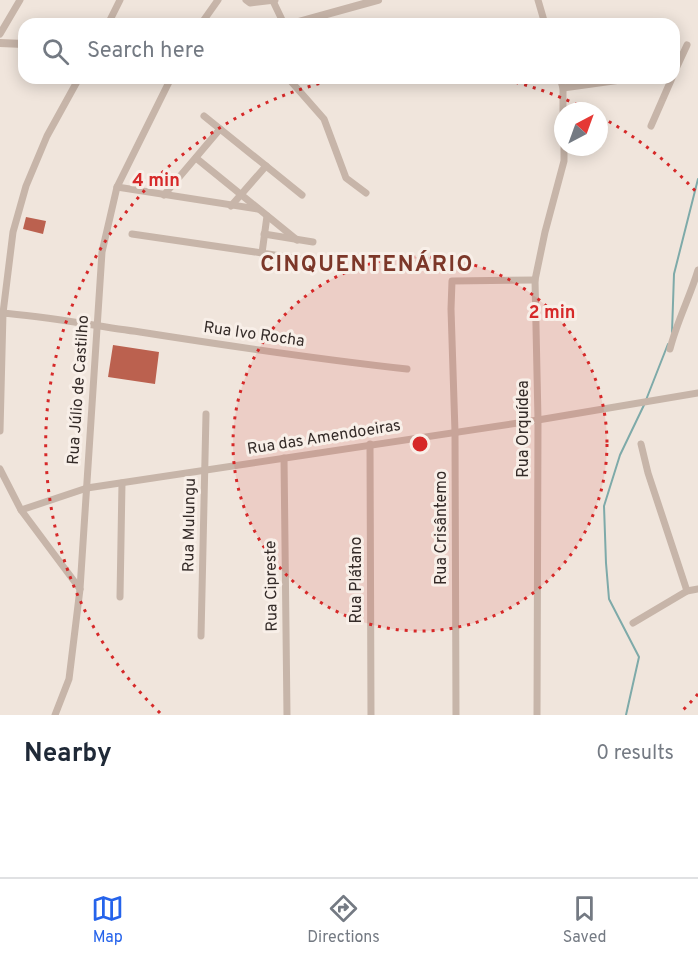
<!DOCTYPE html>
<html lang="en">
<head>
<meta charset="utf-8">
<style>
	:root { --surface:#fff; --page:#f6f6f7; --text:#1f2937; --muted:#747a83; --line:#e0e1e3; --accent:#2563eb }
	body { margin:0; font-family:Overpass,sans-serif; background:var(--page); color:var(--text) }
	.compass { position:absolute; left:554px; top:102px; width:54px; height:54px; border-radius:50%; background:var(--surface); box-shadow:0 3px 15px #0003; rotate:41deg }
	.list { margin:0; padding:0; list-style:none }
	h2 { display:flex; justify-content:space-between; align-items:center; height:78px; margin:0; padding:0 24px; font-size:26px }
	h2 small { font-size:20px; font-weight:400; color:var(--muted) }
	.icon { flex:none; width:33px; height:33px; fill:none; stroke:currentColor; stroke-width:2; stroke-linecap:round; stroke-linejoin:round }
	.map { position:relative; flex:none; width:698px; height:715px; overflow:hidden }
	.search { position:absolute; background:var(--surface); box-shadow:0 3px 15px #0003; left:18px; right:18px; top:18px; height:66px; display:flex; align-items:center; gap:15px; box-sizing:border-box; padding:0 21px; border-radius:18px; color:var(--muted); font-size:22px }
	.sheet { height:162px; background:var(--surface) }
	nav { display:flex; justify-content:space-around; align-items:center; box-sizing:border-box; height:84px; border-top:2px solid var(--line); background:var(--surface); font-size:16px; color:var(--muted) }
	nav a { display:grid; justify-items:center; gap:3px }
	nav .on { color:var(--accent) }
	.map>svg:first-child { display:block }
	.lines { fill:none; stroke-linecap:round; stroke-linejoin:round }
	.stream { stroke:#7eaaa9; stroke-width:2 }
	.building { fill:#bb614f }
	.minor { stroke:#c7b5a9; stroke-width:7 }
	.tertiary { stroke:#c7b5a9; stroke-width:8 }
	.ring { fill:none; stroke:#d62828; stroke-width:3; stroke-dasharray:3 6 }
	.labels { text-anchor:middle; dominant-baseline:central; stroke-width:6; stroke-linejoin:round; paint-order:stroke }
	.street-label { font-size:16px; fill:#342b28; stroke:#f8efe8 }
	.district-label { font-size:22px; font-weight:bold; letter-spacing:1.5px; fill:#7c3729; stroke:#f8efe8 }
	.centre { fill:#d62828; stroke:#f8efe8; stroke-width:3 }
	.ring-label { font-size:18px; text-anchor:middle; font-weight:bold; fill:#d62828; stroke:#f8efe8; stroke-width:6; stroke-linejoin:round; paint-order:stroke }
</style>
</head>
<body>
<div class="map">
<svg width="698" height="715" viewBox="0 0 698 715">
	<rect width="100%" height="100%" fill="#f0e5dc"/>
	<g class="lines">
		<!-- stream -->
		<g class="stream">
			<path d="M672 332 674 274 698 179"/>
			<path d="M646 400 668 344"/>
			<path d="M626 715 639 657 609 599 606 563 604 506 620 455 644 405"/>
		</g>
	</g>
	<!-- building -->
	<g class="building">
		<path d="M26 217 46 221 43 234 23 229Z"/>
		<path d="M113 345 159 352 155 384 108 377Z"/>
	</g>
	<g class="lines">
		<!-- minor -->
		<g class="minor">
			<path d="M246 0 250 3 275 0"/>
			<path d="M538 0 545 24"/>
			<path d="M273 1 284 24"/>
			<path d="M108 24 120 0"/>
			<path d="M201 24 218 0"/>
			<path d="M0 34 20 0"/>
			<path d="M674 73 687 45"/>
			<path d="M288 78 324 119 346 178 366 193"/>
			<path d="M560 78 563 88V111"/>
			<path d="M563 88 635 78"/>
			<path d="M204 116 302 195"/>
			<path d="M651 126 672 78"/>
			<path d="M196 158 297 240"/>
			<path d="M117 187 258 209"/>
			<path d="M164 195 220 129"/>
			<path d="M231 206 266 166"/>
			<path d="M267 216 262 253 305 260"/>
			<path d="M132 234 262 253"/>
			<path d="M264 234 313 242"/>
			<path d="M0 313C47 316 93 326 140 332 229 346 318 359 407 369"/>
			<path d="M670 349C677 321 690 297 698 270"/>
			<path d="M0 431 3 313 13 232 26 186 47 136 79 78"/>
			<path d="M370 444 371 715"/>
			<path d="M641 444 648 473 687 591"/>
			<path d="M284 458 287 715"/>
			<path d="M0 469 21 510 80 589"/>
			<path d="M21 510 87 488 538 420 698 393"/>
			<path d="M120 597 122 483"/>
			<path d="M633 623 687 591 698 589"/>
			<path d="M201 636 206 414"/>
			<path d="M55 715 69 679 80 589 102 252 117 187 171 78"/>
			<path d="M456 715 455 432 451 309 452 281 535 280"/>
			<path d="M537 715 538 420 535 280 545 232 564 161V147"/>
		</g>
		<!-- tertiary -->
		<g class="tertiary">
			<path d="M291 24 378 0"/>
			<path d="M0 43 24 44"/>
		</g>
	</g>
	<!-- distance rings -->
	<circle cx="420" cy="444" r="187" fill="#d62828" fill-opacity=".12"/>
	<g class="ring">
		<circle cx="420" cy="444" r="187"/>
		<path d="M698 694A374 374 0 0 1 680 713M160 713A374 374 0 0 1 342 78M498 78A374 374 0 0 1 590 111M601 117A374 374 0 0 1 698 194"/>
	</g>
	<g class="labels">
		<!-- street labels -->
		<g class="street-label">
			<text transform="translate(254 335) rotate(8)">Rua Ivo Rocha</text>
			<text transform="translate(79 390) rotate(-86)">Rua Júlio de Castilho</text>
			<text transform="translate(524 429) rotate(-90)">Rua Orquídea</text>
			<text transform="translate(324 438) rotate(-9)">Rua das Amendoeiras</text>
			<text transform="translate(190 525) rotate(-89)">Rua Mulungu</text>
			<text transform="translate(442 528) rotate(-90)">Rua Crisântemo</text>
			<text transform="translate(357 580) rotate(-90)">Rua Plátano</text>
			<text transform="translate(272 586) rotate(-91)">Rua Cipreste</text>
		</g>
		<!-- district labels -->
		<g class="district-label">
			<text x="367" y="265">CINQUENTENÁRIO</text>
		</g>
	</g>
	<circle cx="420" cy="444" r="9" class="centre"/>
	<g class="ring-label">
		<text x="156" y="186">4 min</text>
		<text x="552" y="318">2 min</text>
	</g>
</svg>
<svg class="compass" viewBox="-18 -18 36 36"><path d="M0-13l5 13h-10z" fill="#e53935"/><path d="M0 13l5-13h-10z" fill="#747a83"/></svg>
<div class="search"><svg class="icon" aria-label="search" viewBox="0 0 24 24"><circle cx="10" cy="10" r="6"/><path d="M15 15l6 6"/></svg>Search here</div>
</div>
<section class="sheet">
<h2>Nearby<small>0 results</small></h2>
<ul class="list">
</ul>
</section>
<nav>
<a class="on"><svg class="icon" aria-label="map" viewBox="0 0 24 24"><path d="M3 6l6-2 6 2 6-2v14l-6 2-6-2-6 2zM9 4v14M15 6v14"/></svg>Map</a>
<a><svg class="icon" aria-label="directions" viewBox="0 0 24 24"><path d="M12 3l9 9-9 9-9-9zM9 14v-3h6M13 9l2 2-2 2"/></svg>Directions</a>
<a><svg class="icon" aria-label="saved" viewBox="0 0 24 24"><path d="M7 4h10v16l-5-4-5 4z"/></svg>Saved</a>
</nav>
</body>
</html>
